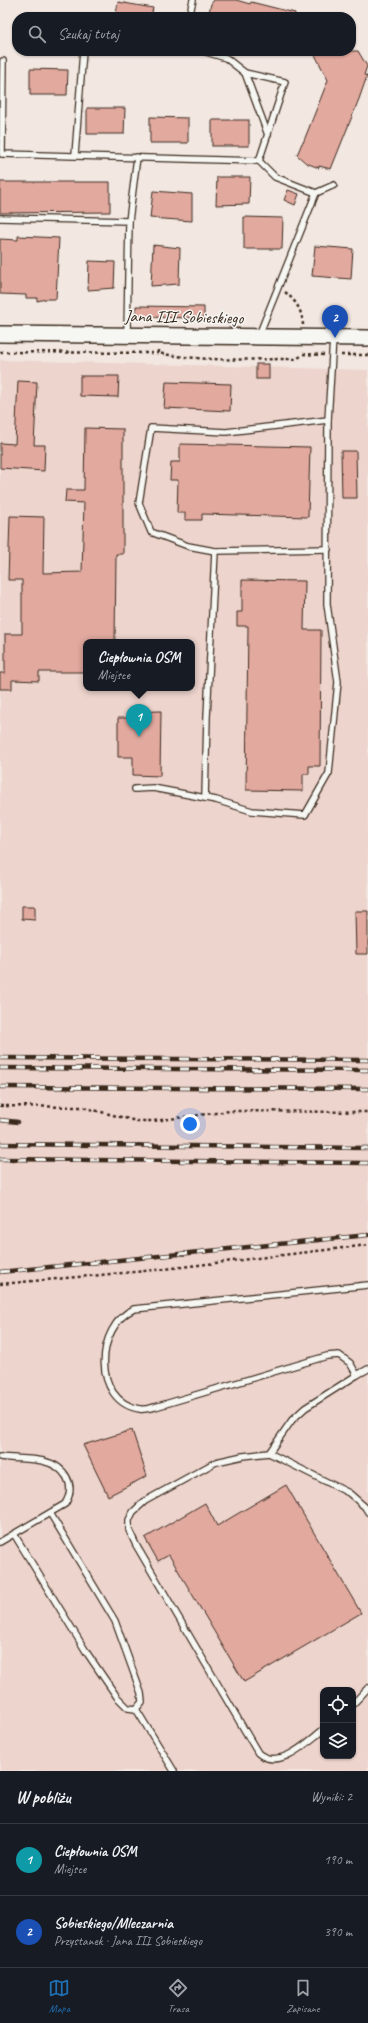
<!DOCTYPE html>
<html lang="pl">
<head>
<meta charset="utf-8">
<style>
	:root { --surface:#171b24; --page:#242831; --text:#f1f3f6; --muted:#9ea1a6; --line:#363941; --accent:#1f6fb2 }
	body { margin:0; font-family:Caveat,sans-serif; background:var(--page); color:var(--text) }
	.controls { position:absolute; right:12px; bottom:12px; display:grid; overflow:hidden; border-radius:8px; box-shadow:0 1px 3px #0004 }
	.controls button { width:36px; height:36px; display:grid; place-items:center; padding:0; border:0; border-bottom:1px solid var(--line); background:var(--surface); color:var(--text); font:20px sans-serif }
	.you { position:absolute; left:190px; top:1124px; width:14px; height:14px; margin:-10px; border:3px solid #fff; border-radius:50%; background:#1a73e8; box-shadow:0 0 0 6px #1a73e833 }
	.badge { display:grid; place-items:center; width:26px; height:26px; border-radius:50%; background:var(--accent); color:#fff; font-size:13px; font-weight:700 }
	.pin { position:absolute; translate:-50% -33px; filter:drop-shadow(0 1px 2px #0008) }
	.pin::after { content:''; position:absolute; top:21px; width:14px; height:12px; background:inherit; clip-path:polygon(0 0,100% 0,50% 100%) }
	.popup { position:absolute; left:83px; top:639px; width:112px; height:52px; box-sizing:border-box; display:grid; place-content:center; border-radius:8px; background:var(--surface); filter:drop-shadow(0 1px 3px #0005); font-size:13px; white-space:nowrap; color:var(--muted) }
	.popup b { font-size:15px; color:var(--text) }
	.popup::after { content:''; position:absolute; left:50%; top:100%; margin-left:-8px; border:8px solid transparent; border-top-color:var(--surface) }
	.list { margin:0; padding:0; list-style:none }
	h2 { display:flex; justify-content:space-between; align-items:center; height:52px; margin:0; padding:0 16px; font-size:17px }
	h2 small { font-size:13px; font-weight:400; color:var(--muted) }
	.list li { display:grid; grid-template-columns:26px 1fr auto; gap:12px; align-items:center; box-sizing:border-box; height:72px; padding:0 16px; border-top:1px solid var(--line) }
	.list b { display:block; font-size:15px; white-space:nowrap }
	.list p { margin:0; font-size:13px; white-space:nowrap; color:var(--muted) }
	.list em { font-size:13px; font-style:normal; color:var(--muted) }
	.icon { flex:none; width:22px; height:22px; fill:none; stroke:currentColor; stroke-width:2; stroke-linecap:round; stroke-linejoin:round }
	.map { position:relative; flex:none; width:368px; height:1771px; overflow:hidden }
	.search { position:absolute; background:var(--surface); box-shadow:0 1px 3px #0004; left:12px; right:12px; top:12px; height:44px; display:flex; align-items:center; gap:10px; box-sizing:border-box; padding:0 14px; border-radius:16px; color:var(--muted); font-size:15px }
	.sheet { height:196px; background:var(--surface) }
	nav { display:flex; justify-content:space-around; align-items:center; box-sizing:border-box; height:56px; border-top:1px solid var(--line); background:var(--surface); font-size:11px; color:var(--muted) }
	nav a { display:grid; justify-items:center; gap:2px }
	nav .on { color:var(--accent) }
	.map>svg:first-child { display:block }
	.built { fill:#edd4cd; fill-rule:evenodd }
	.building { fill:#e2a99f; stroke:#3b2a1e }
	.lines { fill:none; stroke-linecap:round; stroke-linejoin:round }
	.service-casing { stroke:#3b2a1e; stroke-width:8 }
	.secondary-casing { stroke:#3b2a1e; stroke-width:18 }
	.path { stroke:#3b2a1e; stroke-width:2.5; stroke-dasharray:3 3; stroke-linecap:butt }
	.service { stroke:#f6f6f2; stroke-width:5.5 }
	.secondary { stroke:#f6f6f2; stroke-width:15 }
	.rail-casing { stroke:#3b2a1e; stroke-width:4.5 }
	.rail { stroke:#f6f6f2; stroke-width:3; stroke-dasharray:9; stroke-linecap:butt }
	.labels { text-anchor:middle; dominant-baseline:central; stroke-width:3; stroke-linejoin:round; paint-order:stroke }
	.street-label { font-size:17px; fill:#3b2a1e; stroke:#f6f6f2 }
</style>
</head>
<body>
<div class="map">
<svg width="368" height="1771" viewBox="0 0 368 1771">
	<rect width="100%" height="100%" fill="#f2e7e1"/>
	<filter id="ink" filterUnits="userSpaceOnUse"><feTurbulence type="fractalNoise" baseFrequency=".025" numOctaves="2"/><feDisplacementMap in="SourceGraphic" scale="8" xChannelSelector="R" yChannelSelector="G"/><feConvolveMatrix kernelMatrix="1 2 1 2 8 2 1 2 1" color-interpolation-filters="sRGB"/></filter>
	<g filter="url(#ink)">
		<!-- built -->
		<path class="built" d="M0 360 368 370V1771H0ZM86 642H192V688H86ZM323 1690H353V1756H323Z"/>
		<!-- building -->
		<g class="building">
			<path d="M214 0H236L250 4 251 2 295 13V17H208L211 4Z"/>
			<path d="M118 2 153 8 151 17 116 14Z"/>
			<path d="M313 51H358L367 66 364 75 367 76 359 99 331 169 319 166V168L306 163 297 155 302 143H303L328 80Z"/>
			<path d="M30 69 68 70 67 95H30Z"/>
			<path d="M87 108H125L124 134H87Z"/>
			<path d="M150 117 188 118V143H150Z"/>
			<rect x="212" y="120" width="37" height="26"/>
			<path d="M217 177H250L249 204 216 205Z"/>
			<path d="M0 182H110V212L0 213Z"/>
			<path d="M288 190 299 194 295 205 284 200Z"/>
			<path d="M153 191 192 194V221L150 218Z"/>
			<path d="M244 217 283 218 282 249H244Z"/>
			<path d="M18 236 59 238 56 299H46L37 301V298H26V295L0 294V239L18 240Z"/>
			<path d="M153 245 180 248 179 284 151 286Z"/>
			<path d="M315 246 353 249 351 279 312 276Z"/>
			<path d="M89 261 115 262 114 288 88 290Z"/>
			<path d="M136 306 204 307V318L136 317Z"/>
			<rect x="256" y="364" width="13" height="15"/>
			<path d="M80 376H119L118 397 80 396Z"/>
			<path d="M18 381 37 382 34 445H45L44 471 0 468V443L15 444Z"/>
			<path d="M166 382 231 384 230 411 164 408Z"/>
			<path d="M85 428 123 429V554H116L115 642H86V672H39V681L12 680V689H0V673H5V634H22V580H8L10 516 44 517 43 573 82 572 84 503 65 502 66 490H84Z"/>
			<path d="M180 444 310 447 308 517 202 514V520H185V513H177L178 480H170L171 462H180Z"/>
			<path d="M341 451H356L357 498H342Z"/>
			<path d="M242 580 305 581 304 630H321L320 766H309V774H303V791L246 790 248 626H237V612H242Z"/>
			<path d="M161 711 160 776 133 775V757H118V718H127L128 712Z"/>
			<path d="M22 906H35V920L22 919Z"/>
			<path d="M355 911H368V954H356Z"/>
			<path d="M132 1430 147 1476 108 1496 83 1445Z"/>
			<path d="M286 1485 361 1613 244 1682 169 1555 158 1561 145 1538 205 1503 217 1526Z"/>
		</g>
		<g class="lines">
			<defs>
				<g id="service">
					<path d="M189 17 193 0"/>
					<path d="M203 51 226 58 245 73"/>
					<path d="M3 61 2 154 259 161 275 177 316 193"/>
					<path d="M75 155 83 51"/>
					<path d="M259 161 285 82 245 73 268 135"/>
					<path d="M0 218 129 221"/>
					<path d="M127 334 129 221 137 157"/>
					<path d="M259 335 316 193 334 185"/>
					<path d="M215 551 328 549"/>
					<path d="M135 789 153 788 216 800 252 811 305 815 329 773 338 682 327 604 328 420 333 338"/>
					<path d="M205 798 207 717 215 551 188 546 151 532 139 503 151 428 226 432 328 420"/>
					<path d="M368 1285 134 1309C95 1326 92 1402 140 1409 144 1410 150 1408 155 1407L327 1356 339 1355 350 1363 357 1375 368 1369"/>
					<path d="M269 1453 292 1420 305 1408 357 1375"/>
					<path d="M0 1457C14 1459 30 1458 43 1461 65 1466 77 1485 65 1504L0 1542"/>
					<path d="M50 1513 115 1621 141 1693 142 1702 136 1709"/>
					<path d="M14 1534 87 1653 117 1697 128 1708 136 1709"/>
					<path d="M353 1704 368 1688"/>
					<path d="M136 1709 174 1771"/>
					<path d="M323 1730C306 1743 279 1771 258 1753L136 1545 129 1530V1520L133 1512 145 1501 216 1462 243 1456 269 1453 349 1493 365 1507 368 1512"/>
				</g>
				<path id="secondary" d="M0 334 368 338"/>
			</defs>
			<!-- service casing -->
			<use href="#service" class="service-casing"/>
			<!-- secondary casing -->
			<use href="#secondary" class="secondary-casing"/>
			<!-- path -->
			<g class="path">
				<path d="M285 292C296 301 302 310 303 325"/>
				<path d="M158 350V353C203 362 250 359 296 359L303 355"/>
				<path d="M0 352 158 353"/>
				<path d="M303 354 324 355"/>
				<path d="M341 355H368"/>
				<path d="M0 1106 82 1107 136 1121H154L230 1111 368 1112"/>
				<path d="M0 1284 156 1270 368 1245"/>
			</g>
			<!-- service -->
			<use href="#service" class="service"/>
			<!-- secondary -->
			<use href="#secondary" class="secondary"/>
			<defs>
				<g id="rail">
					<path d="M0 1058 368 1060"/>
					<path d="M0 1068 368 1070"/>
					<path d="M0 1087 368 1089"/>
					<path d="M0 1120 18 1122"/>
					<path d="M0 1144 368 1148"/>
					<path d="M0 1159 368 1163"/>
					<path d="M0 1272 368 1235"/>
				</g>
			</defs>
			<!-- rail casing -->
			<use href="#rail" class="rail-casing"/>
			<!-- rail -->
			<use href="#rail" class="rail"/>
		</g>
	</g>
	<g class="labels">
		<!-- street labels -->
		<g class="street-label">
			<text transform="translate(184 317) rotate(1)">Jana III Sobieskiego</text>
		</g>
	</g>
</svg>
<div class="controls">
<button><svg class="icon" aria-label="locate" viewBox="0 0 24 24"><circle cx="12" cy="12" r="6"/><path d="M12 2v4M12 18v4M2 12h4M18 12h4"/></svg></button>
<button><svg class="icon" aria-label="layers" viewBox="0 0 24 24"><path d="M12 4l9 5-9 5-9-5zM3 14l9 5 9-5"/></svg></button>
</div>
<div class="you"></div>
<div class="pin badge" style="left:139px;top:737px;background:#0f9aa8">1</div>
<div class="popup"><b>Ciepłownia OSM</b>Miejsce</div>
<div class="pin badge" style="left:335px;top:338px;background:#1a4fb4">2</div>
<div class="search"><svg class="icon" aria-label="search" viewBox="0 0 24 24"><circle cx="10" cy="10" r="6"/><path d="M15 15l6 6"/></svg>Szukaj tutaj</div>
</div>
<section class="sheet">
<h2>W pobliżu<small>Wyniki: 2</small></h2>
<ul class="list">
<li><span class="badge" style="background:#0f9aa8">1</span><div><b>Ciepłownia OSM</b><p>Miejsce</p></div><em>190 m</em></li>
<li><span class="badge" style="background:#1a4fb4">2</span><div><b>Sobieskiego/Mleczarnia</b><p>Przystanek · Jana III Sobieskiego</p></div><em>390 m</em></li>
</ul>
</section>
<nav>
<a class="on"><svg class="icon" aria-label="map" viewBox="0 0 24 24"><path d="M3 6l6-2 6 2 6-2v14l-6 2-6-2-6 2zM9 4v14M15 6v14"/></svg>Mapa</a>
<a><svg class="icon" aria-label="directions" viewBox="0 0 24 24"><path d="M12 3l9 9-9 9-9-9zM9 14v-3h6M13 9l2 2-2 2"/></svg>Trasa</a>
<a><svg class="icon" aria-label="saved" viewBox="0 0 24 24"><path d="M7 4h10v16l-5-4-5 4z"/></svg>Zapisane</a>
</nav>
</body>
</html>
